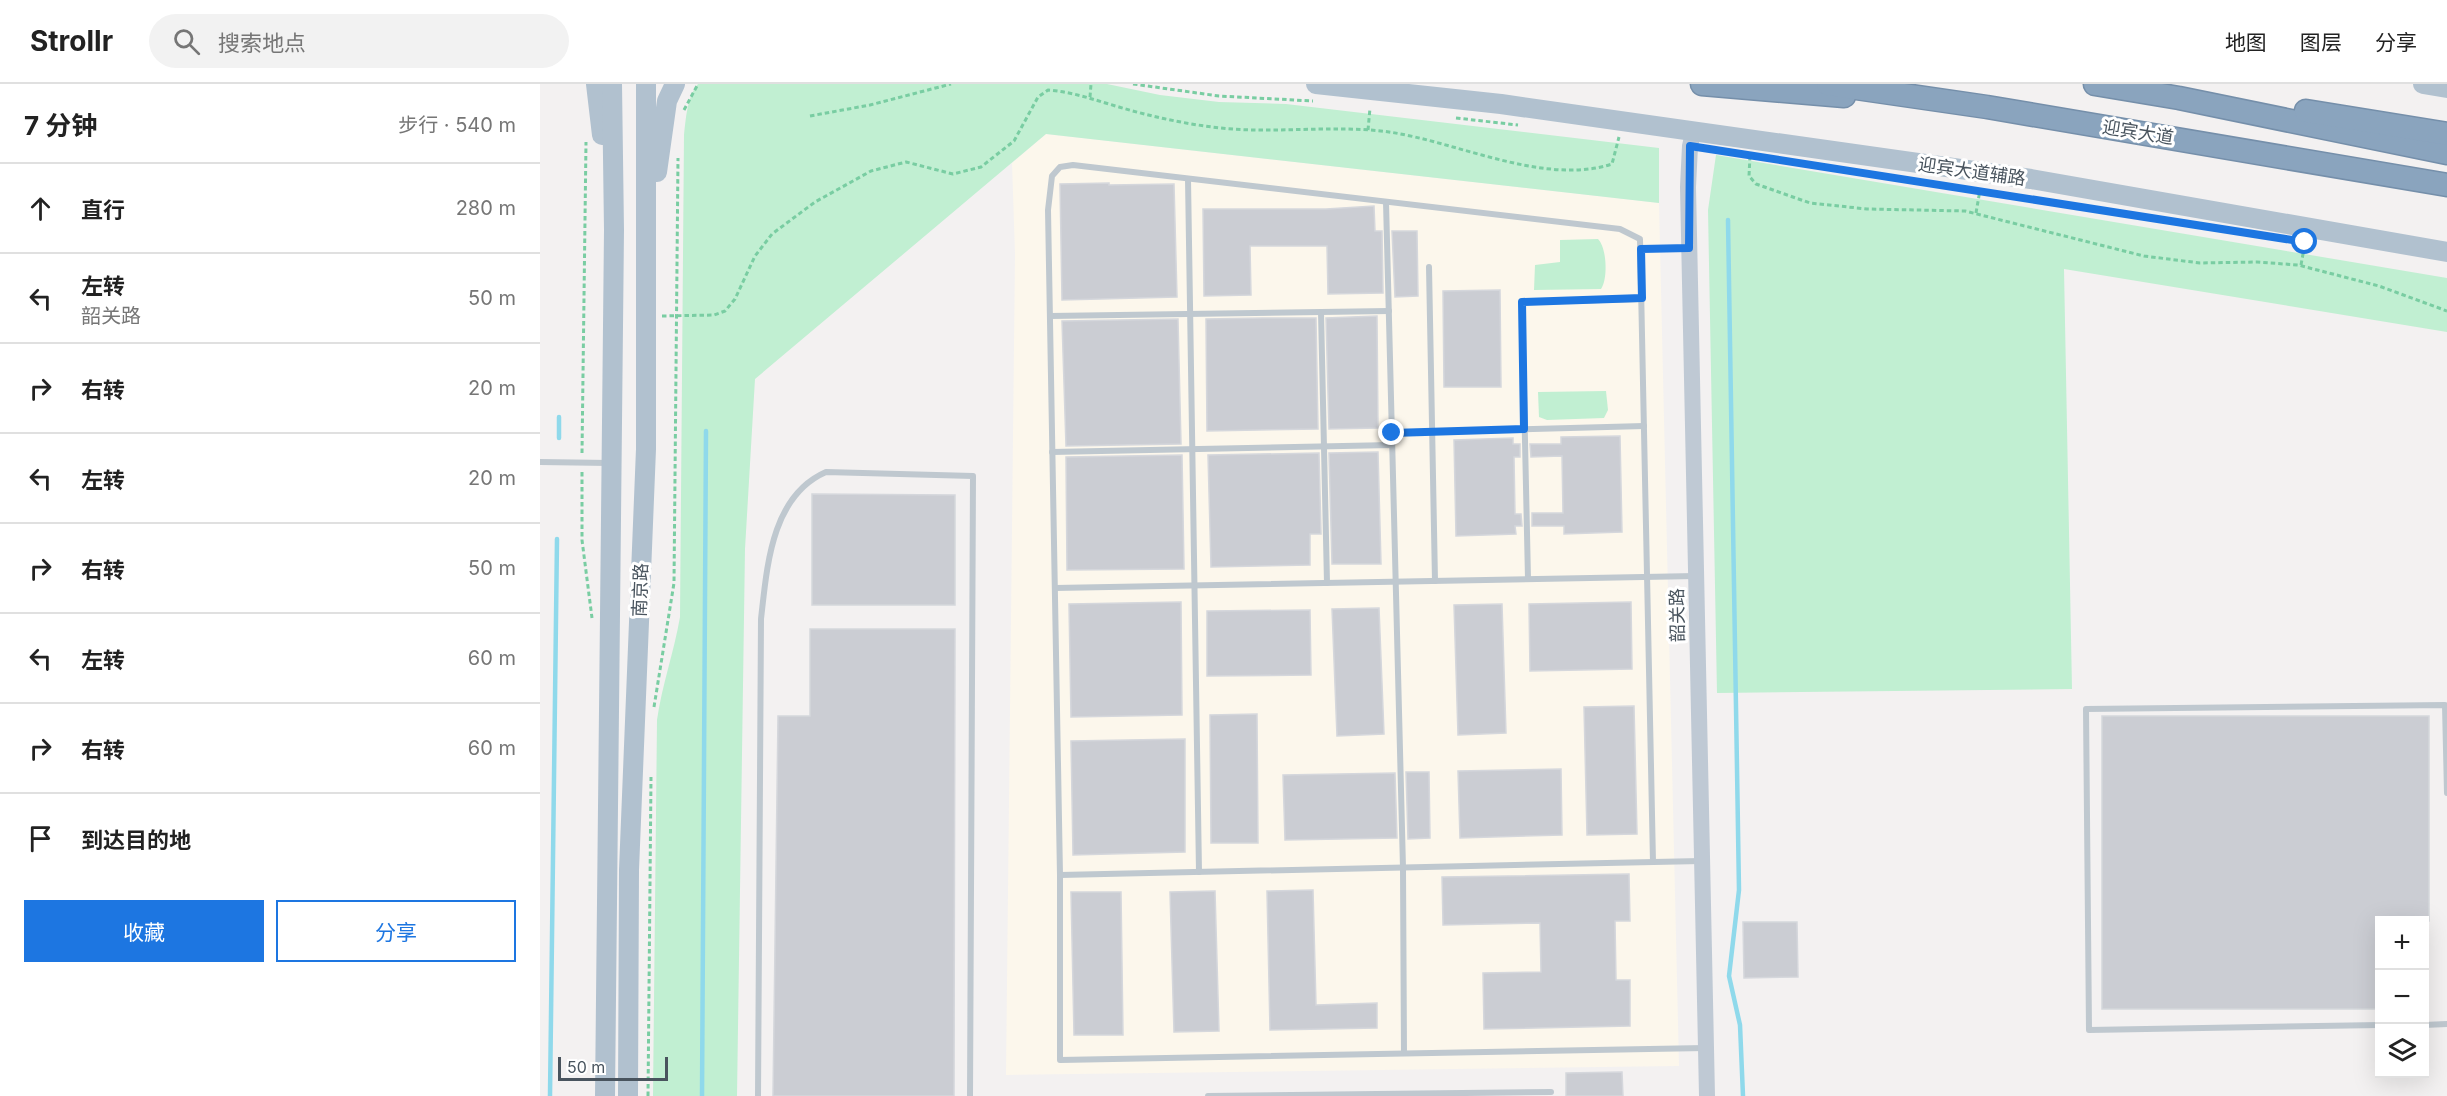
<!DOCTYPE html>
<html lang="zh">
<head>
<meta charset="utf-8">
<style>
	:root { --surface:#fff; --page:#f2f2f2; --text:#222; --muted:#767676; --line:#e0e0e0; --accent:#1d76e1 }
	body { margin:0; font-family:Inter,"Noto Sans SC",sans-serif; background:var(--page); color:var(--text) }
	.controls { position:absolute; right:18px; bottom:18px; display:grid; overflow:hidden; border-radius:0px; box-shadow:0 6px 24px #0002 }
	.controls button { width:54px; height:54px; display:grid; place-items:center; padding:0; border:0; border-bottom:2px solid var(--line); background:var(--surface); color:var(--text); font:30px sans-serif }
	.scale { position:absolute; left:18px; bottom:15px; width:110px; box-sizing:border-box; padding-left:6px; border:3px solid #49545e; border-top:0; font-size:16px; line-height:21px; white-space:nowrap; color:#49545e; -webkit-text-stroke:4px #fff; paint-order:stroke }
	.stop { position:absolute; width:18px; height:18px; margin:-14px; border:4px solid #1d76e1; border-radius:50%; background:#fff }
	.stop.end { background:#1d76e1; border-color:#fff; box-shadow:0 2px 6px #0008 }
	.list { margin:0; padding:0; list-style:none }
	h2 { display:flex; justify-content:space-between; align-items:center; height:78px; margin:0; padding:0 24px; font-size:26px }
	h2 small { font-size:20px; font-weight:400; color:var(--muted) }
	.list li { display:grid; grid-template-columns:39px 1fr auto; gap:18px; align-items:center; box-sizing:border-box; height:90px; padding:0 24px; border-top:2px solid var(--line) }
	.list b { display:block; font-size:22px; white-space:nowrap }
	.list p { margin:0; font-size:20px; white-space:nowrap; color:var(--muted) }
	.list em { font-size:20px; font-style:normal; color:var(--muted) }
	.actions { display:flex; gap:12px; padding:18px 24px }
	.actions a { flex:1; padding:14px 0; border:2px solid var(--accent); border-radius:0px; text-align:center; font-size:21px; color:var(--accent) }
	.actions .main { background:var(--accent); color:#fff }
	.icon { flex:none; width:33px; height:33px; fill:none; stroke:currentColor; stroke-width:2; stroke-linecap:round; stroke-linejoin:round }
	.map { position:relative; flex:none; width:1907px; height:1012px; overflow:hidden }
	header { display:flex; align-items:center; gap:36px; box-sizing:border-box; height:84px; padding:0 30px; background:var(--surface); border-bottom:2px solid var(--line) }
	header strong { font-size:28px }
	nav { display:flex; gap:33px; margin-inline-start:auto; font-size:21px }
	.search { width:420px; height:54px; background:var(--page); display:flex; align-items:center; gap:15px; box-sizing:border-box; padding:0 21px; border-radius:33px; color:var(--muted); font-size:22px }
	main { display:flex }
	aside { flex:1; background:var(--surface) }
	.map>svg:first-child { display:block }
	.commercial { fill:#fcf7ec }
	.green { fill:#c1efd2 }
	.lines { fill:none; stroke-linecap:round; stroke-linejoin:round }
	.stream { stroke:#8fd9eb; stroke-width:4.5 }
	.building { fill:#cbcdd3; stroke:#d5d7dc; stroke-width:1.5 }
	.highway-casing { stroke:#758faa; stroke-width:25 }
	.path { stroke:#79cda2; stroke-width:3; stroke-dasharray:4.5 3; stroke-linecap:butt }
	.lane { stroke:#bfc8cf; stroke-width:6 }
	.secondary { stroke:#bfc9d4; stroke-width:16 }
	.primary { stroke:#b1c1cf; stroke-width:20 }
	.highway { stroke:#8aa4be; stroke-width:22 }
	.route { stroke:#1d76e1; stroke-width:8 }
	.labels { text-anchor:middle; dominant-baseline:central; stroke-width:6; stroke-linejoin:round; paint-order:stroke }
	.street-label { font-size:18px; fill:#49545e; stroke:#fff }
</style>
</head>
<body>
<header>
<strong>Strollr</strong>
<div class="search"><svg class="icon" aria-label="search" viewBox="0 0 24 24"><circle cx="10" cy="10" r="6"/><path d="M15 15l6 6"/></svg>搜索地点</div>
<nav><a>地图</a><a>图层</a><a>分享</a></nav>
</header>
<main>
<aside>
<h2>7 分钟<small>步行 · 540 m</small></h2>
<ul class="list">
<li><svg class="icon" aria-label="ahead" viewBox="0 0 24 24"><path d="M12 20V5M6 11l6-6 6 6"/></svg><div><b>直行</b></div><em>280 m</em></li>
<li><svg class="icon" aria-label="left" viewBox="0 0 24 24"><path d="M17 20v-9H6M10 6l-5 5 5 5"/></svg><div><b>左转</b><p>韶关路</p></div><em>50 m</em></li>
<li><svg class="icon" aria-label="right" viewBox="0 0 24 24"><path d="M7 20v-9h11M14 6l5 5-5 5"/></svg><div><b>右转</b></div><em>20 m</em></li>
<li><svg class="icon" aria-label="left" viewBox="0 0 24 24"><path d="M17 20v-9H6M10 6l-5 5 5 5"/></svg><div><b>左转</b></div><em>20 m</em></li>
<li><svg class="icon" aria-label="right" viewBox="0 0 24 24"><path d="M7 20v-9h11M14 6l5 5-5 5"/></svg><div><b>右转</b></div><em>50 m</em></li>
<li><svg class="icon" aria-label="left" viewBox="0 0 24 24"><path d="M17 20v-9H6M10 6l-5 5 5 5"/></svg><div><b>左转</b></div><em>60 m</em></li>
<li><svg class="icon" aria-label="right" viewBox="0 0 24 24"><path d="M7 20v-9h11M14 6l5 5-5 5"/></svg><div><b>右转</b></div><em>60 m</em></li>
<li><svg class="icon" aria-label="arrive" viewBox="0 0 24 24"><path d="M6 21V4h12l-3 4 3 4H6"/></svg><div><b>到达目的地</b></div></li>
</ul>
<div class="actions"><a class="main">收藏</a><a>分享</a></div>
</aside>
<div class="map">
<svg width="1907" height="1012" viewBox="0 0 1907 1012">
	<rect width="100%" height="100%" fill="#f3f1f1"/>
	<!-- commercial -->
	<path class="commercial" d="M506 50 1119 119 1139 982 466 991 475 170 472 79Z"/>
	<!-- green -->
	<g class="green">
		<path d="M158 0H567L620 11 679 18 746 20 1119 64V119L506 50 215 295 205 465 197 1012H113L117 636C122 601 134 568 140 533L144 51C146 34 147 13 158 0Z"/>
		<path d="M1176 71 1907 194V248L1524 185 1532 605 1177 609 1168 126Z"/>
		<path d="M1058 155C1067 164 1068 195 1061 205L994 206 995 181 1020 178V156Z"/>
		<path d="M1066 307 1068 326 1064 334 1007 336 999 333 998 308Z"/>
	</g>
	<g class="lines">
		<!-- stream -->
		<g class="stream">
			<path d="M1188 136 1199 806 1189 892 1200 941 1203 1012"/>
			<path d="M19 354V333"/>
			<path d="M10 1012 17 455"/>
			<path d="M162 1012 166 347"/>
		</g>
	</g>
	<!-- building -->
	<g class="building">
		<path d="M569 99V101L634 100 637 213 522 216 520 100Z"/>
		<path d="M834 122 835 147H842L843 209 788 210 787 162H710L711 211 664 212 663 125H786Z"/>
		<path d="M852 147H877L878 212 855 213Z"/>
		<path d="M960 206 961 303H904L903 207Z"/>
		<path d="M837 232 838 344 789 345 786 234Z"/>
		<path d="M723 234H776L778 345 667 347 666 235Z"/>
		<path d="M638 235 641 360 526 362 522 237Z"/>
		<path d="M1080 352 1082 448 1024 450V442H992V429H1023L1022 372 991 373 990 360H1021V353Z"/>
		<path d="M973 354V360H980V373H974L975 430H981L982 442H975L976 450 916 452 914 356Z"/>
		<path d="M838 368 841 480H792L789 369Z"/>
		<path d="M779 369 781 450H770V481L671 483 668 371Z"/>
		<path d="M642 371 644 485 527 486 526 373Z"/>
		<path d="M272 410 415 411V521H272Z"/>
		<path d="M641 518 642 631 531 633 529 520Z"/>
		<path d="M1091 518 1092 585 990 587 989 520Z"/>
		<path d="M962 520 966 649 918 651 914 521Z"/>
		<path d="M839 524 844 650 797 652 792 525Z"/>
		<path d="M770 526 771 591 667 592V527Z"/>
		<path d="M270 545H415L414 1012H233L238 632H270Z"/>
		<path d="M1094 622 1097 750 1047 751 1044 623Z"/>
		<path d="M717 630 718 759H671L670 631Z"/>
		<path d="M1562 632H1889V837H1839V925H1562Z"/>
		<path d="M645 655V768L533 771 531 657Z"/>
		<path d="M1021 685 1022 751 920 754 918 687Z"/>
		<path d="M866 688H889L890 754 868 755Z"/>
		<path d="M855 689 857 754 745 756 743 691Z"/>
		<path d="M1089 790 1090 837H1075L1076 896H1090V942L944 945 943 889 1001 888 1000 839 903 841 902 793Z"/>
		<path d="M773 806 776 921 837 919V944L730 946 727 807Z"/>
		<path d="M675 807 679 947 634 948 630 808Z"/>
		<path d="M531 808H581L583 951H534Z"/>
		<path d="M1203 838H1257L1258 893 1204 894Z"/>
		<path d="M1082 988 1083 1012H1026V989Z"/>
	</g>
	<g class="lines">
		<defs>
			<g id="highway">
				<path d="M1162 0 1304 12"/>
				<path d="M1288 0 1447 23 1907 101"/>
				<path d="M1555 0 1639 14 1907 69"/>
				<path d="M1766 27 1907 50"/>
			</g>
		</defs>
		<!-- highway casing -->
		<use href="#highway" class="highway-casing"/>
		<!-- path -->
		<g class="path">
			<path d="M593 0 679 12 773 17"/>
			<path d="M550 13 551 0"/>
			<path d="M144 26 158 0"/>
			<path d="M270 32 330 21 411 0"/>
			<path d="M916 34 978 41"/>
			<path d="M828 46 830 24"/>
			<path d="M1210 72 1209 92 1216 100 1270 119 1327 125 1425 127 1604 172 1660 179 1717 178 1758 181 1839 202 1907 227"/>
			<path d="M1451 108 1531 121"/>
			<path d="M1436 129 1440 106"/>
			<path d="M1761 181 1765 159"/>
			<path d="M122 232 174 231 185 227 195 215 215 172 232 150 275 118 331 87 366 78 413 90 441 83 474 57 498 13 508 6C533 8 555 16 579 23 609 32 641 39 672 43 731 51 791 40 849 48 918 58 1004 102 1072 80L1079 53"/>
			<path d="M42 369 46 58"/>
			<path d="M42 388V456L52 534"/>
			<path d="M114 623 134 499 138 74"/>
			<path d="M108 1012 111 693"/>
		</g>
		<!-- lane -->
		<g class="lane">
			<path d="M648 95 659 788"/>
			<path d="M846 118 863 784 864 969"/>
			<path d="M1101 165 1148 164"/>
			<path d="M889 183 895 497"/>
			<path d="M781 228 787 499"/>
			<path d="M510 232 849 227"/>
			<path d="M852 349 1104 342"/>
			<path d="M512 368 852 361"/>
			<path d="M0 378 69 379"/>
			<path d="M988 495 982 218 1102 215"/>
			<path d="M515 504 1156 492"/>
			<path d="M1113 778 1100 155 1080 145 533 81 520 83 512 92 508 126 520 791V976L1165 964"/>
			<path d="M520 791 1161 777"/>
			<path d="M1840 941 1549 946 1546 625 1905 621 1907 709"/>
			<path d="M1884 941 1907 940"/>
			<path d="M218 1012 221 535C227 483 231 412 286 388L433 392 430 1012"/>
			<path d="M668 1012 1011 1008"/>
		</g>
		<!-- secondary -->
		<path class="secondary" d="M1153 49 1150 62 1148 103 1167 1012"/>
		<!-- primary -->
		<g class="primary">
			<path d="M56 0 62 51"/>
			<path d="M776 0 961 20 1491 95 1907 168"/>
			<path d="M1883 0 1907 4"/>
			<path d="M117 88 127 17 135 0"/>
			<path d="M65 1012 74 146 72 0"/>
			<path d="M88 1012 89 786 106 365V0"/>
		</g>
		<!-- highway -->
		<use href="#highway" class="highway"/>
	</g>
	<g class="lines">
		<!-- route -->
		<path class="route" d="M852 349 984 345 982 218 1102 214 1101 165 1149 164 1150 62 1765 158"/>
	</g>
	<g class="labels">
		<!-- street labels -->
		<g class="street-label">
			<text transform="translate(1598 48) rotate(9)">迎宾大道</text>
			<text transform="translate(1432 87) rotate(8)">迎宾大道辅路</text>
			<text transform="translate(100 506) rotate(-88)">南京路</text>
			<text transform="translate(1137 531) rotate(-91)">韶关路</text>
		</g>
	</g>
</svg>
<div class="controls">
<button>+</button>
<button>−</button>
<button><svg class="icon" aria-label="layers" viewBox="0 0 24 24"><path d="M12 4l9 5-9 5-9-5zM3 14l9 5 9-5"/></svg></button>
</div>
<div class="scale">50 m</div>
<div class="stop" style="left:1765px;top:158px"></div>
<div class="stop end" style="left:852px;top:349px"></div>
</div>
</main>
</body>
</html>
